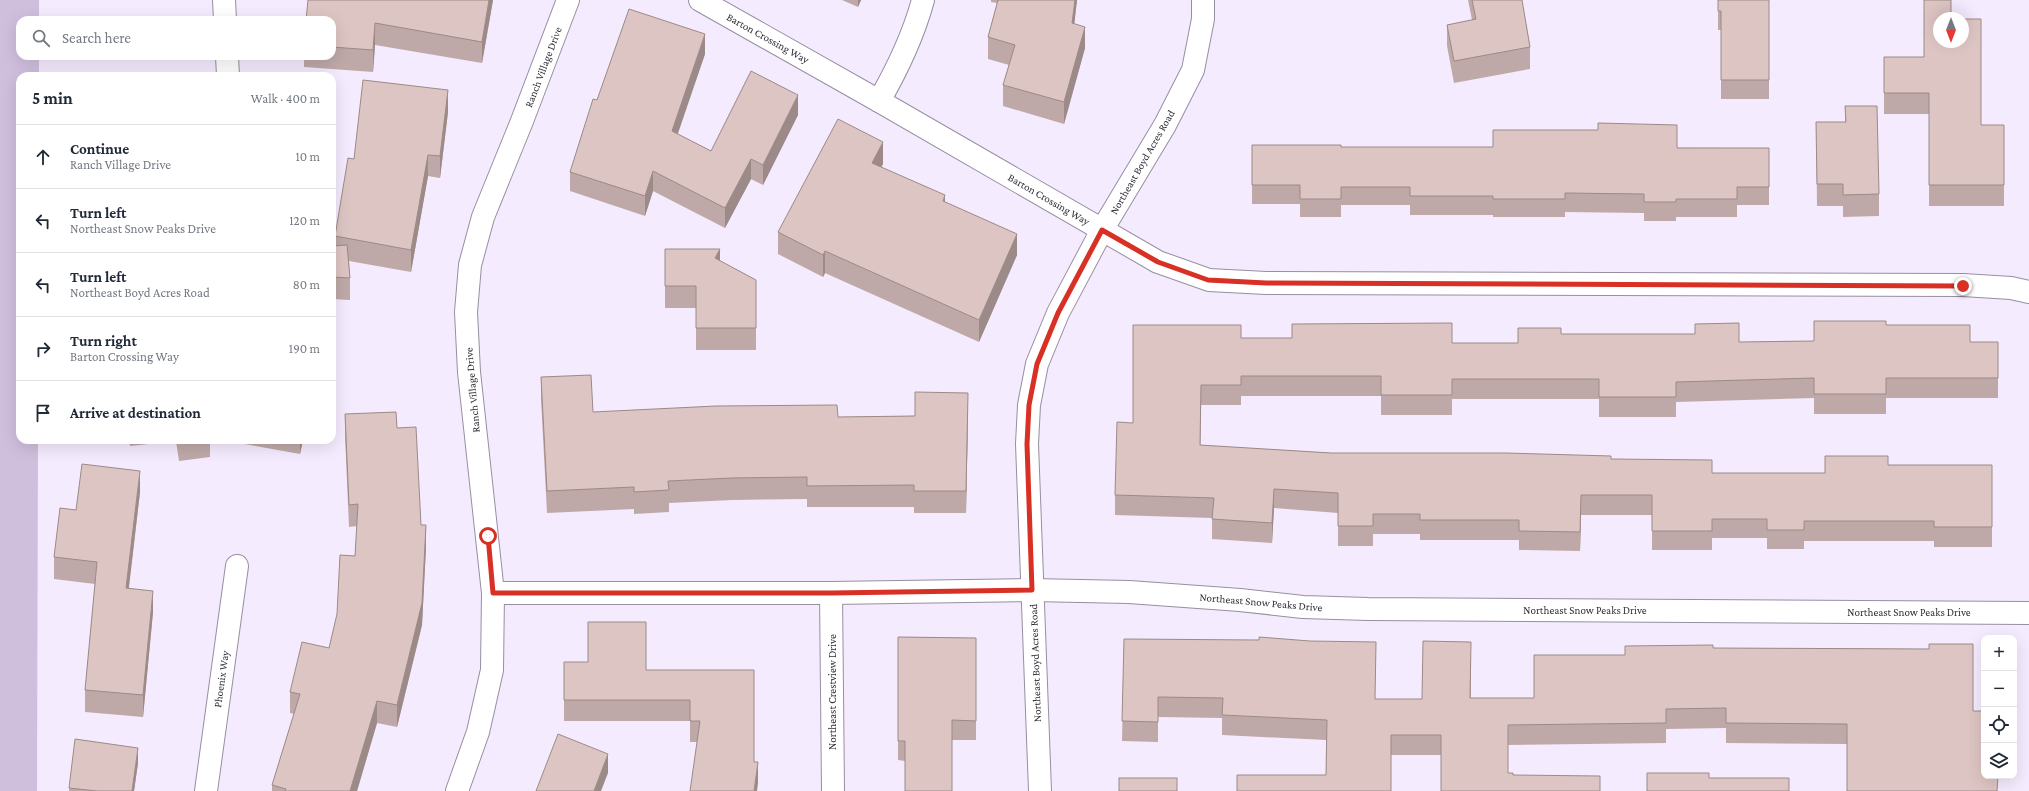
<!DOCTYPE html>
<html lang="en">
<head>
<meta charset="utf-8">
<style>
	:root { --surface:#fff; --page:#f2f2f3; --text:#1f2937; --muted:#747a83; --line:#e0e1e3 }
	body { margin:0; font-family:"Crimson Pro",serif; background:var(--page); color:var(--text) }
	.controls { position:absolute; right:12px; bottom:12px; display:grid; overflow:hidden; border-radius:8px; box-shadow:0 4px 16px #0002 }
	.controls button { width:36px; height:36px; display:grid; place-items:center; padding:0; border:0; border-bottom:1px solid var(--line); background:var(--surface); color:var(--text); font:20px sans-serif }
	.compass { position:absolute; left:1933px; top:12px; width:36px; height:36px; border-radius:50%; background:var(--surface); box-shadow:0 4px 16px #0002; rotate:180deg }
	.stop { position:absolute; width:12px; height:12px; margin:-9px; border:3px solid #d93025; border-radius:50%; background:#fff }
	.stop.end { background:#d93025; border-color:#fff; box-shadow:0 1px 4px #0008 }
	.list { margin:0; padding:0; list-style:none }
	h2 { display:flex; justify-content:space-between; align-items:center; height:52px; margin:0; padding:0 16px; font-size:17px }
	h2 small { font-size:13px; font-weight:400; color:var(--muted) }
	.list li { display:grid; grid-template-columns:26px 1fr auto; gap:12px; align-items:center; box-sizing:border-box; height:64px; padding:0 16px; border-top:1px solid var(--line) }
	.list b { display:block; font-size:15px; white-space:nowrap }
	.list p { margin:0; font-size:13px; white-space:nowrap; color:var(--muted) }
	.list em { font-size:13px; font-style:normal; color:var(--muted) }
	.icon { flex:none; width:22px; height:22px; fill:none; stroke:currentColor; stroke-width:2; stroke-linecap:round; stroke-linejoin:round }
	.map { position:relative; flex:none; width:2029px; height:791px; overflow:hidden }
	.search { position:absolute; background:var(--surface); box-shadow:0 4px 16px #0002; left:16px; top:16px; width:320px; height:44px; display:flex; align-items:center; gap:10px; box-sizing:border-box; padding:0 14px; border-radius:12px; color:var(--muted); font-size:15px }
	.panel { position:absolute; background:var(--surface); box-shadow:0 4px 16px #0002; left:16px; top:72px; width:320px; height:372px; border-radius:12px }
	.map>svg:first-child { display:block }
	.green { fill:#cfbfdd }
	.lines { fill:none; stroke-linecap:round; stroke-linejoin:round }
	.minor-casing { stroke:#978ea0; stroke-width:24 }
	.tertiary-casing { stroke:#978ea0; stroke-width:24 }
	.minor { stroke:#fff; stroke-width:22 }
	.tertiary { stroke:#fff; stroke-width:22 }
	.wall { fill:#bea9a8 }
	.shaded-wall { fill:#9b8a88 }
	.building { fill:#ddc5c3; stroke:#9b8a88 }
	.route { stroke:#d93025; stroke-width:5 }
	.labels { text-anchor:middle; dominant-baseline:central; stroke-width:3; stroke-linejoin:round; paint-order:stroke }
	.street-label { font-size:11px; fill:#322e36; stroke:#fff }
</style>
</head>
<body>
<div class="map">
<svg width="2029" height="791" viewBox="0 0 2029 791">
	<rect width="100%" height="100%" fill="#f5ebfe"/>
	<!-- green -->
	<path class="green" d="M0 0H39V20H20V56H39V76H20V440H38L37 791H0Z"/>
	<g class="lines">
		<defs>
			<g id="minor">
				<path d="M224 0 225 20"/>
				<path d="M700 0 879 101 1158 262 1209 280 1266 283 1963 285 2011 288 2029 292"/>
				<path d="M227 56 228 76"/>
				<path d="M879 101C898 68 913 37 923 0"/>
				<path d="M493 593H831L1032 590 1129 592 1240 600 1303 607 1368 609 2029 613"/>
				<path d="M831 593 833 791"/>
				<path d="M206 791 237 566"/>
				<path d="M457 791 478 732 492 670 493 593 469 372 466 312 470 265 483 217 522 121 568 0"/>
			</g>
			<path id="tertiary" d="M1040 791 1027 444 1029 405 1037 364 1058 313 1102 230 1165 125 1193 70 1203 19V0"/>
		</defs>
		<!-- minor casing -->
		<use href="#minor" class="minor-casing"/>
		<!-- tertiary casing -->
		<use href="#tertiary" class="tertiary-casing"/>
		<!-- minor -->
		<use href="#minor" class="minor"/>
		<!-- tertiary -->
		<use href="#tertiary" class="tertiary"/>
	</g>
	<!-- wall -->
	<g class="wall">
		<path d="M308 0H493L482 63 375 45 373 72 304 67V56H332V20Z"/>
		<path d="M842 0H861L858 7Z"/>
		<path d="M991 0H1077L1074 24 1085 48 1064 124 1003 106V85L1009 65 988 59V37L997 3 991 2Z"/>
		<path d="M1468 0H1522L1530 47V69L1454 83 1447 46V25L1472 20Z"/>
		<path d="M1718 0H1769V99H1721V30H1718Z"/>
		<path d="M1951 18 1981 125H2004V206H1929V114H1884V57H1924Z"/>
		<path d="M705 54 677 134 711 151 798 115 763 185 751 179 725 228 653 191 645 216 570 191V172L597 100Z"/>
		<path d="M1845 106 1879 194V216L1843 217V206H1817L1816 122H1845Z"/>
		<path d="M448 112 440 178 428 176 411 272 349 261 350 278V300L332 299V246H335V236L354 159Z"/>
		<path d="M1252 145 1341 147 1769 148V205H1737V217H1676V221H1644V213L1565 212V217H1493V215H1410V205H1341V217H1300V204H1252Z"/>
		<path d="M883 164 881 167 945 202 1017 255 979 342 825 273 823 277 778 254V232Z"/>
		<path d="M665 249 720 261 756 280V350H696V308H665Z"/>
		<path d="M1886 325 1970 342H1998V398H1886V414H1814V398L1676 402V417H1599V399H1452V415H1381V396H1241V405H1201L1200 445 1331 453 1611 459 1712 473H1825L1888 465H1992V547H1934V541H1804V549H1767V538H1712V550H1652V515H1581L1580 551 1519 550V540H1420V534H1373V546H1338V513L1274 508 1272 543 1212 539V518L1115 515V495L1133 423 1241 338 1452 343H1518L1561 334 1739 342 1814 341Z"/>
		<path d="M541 377 593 412 838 417 968 415 966 513H914V507H807V499L732 500 669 503V512L634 514V509L547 513 541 399Z"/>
		<path d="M345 414 397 428 421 525 426 547 422 625 397 727 377 723 357 791H272V785L294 714 290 713V692L329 648 355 556 357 526 349 527 345 436Z"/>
		<path d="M129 440H210V457L179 461 176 441 130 446Z"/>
		<path d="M233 440H303L300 454 233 442Z"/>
		<path d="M140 492 129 588 153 612 143 717 85 712V690L95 584 54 579V557L76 510Z"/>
		<path d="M898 637 976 638V740H952L905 761 898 760Z"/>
		<path d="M1124 639 1375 699H1422L1471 662V698H1534L1625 655 1713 648 1929 649 1973 644 1847 744 1726 743V728L1666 729V743L1508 745 1441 791V755H1391L1326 775V740L1222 735V718L1158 717V742L1122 741Z"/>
		<path d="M564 662 646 670H754V762L758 783 697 742H690V721H564Z"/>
		<path d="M138 763 134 791H69V788Z"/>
	</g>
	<!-- shaded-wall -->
	<g class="shaded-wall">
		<path d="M489 0H493L482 63V42Z"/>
		<path d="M858 0H861L858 7Z"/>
		<path d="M1075 0H1077L1072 45V23Z"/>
		<path d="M375 23V45L373 72V50Z"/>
		<path d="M1085 27V48L1064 124V102Z"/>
		<path d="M705 34V54L672 151V131Z"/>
		<path d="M448 90V112L440 178V156Z"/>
		<path d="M798 95V115L763 185V165Z"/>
		<path d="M883 142V164L872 185V163Z"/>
		<path d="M428 155V176L411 272V250Z"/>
		<path d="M751 159V179L725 228V208Z"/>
		<path d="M653 171V191L645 216V196Z"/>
		<path d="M945 195V217L943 201Z"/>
		<path d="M1017 234V255L979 342V320Z"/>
		<path d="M720 249V270L715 258Z"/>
		<path d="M825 251V273L823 277V255Z"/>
		<path d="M1201 385V405L1200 464V445Z"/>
		<path d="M968 393V415L966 513V491Z"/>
		<path d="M300 440H303L300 454Z"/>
		<path d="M140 471V492L126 610V588Z"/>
		<path d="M1274 489V508L1272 543V523Z"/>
		<path d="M1581 495V515L1580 551V532Z"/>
		<path d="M426 525V547L422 625 397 727V705Z"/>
		<path d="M153 591V612L143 717V695Z"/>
		<path d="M377 701V723L357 791H350Z"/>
		<path d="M138 748V763L134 791H132Z"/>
		<path d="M608 754V773L601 791H594Z"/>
		<path d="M758 762V783L757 791H754Z"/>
	</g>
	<!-- building -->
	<g class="building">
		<path d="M308 0H489L482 42 375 23 373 50 332 47V20H306Z"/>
		<path d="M998 0H1075L1072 23 1085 27 1064 102 1003 85 1015 45 988 37Z"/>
		<path d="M1472 0H1522L1530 47 1454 61 1447 25 1476 19Z"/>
		<path d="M1718 0H1769V80H1721V11H1718Z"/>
		<path d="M1924 0H1951V18H1939V42H1963V19H1981V125H2004V185H1929V93H1884V57H1924Z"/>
		<path d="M629 9 705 34 672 131 711 151 751 71 798 95 763 165 751 159 725 208 653 171 645 196 570 172 593 99 597 100Z"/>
		<path d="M363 80 448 90 440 156 428 155 411 250 335 236 348 158 354 159Z"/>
		<path d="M1845 106H1877L1879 194 1843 195V184H1817L1816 122H1846Z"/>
		<path d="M838 119 883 142 872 163 945 195 943 201 1017 234 979 320 825 251 823 255 778 232Z"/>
		<path d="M1598 123 1677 125V148H1769V187H1737V199H1676V202H1644V194L1565 193V199H1493V196H1410V187H1341V199H1300V185H1252V145H1341V147H1493V130H1598Z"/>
		<path d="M347 245 350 278 332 277V246Z"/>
		<path d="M665 249H720L715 258 756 280V328H696V286H665Z"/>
		<path d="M1814 321H1886V325H1970V342H1998V378H1886V394H1814V378L1676 382V397H1599V379H1452V395H1381V376H1241V385H1201L1200 445 1331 453H1506L1611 456V459L1712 460V473H1825V456H1888V465H1992V527H1934V521H1804V530H1767V519H1712V531H1652V495H1581L1580 532 1519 531V520H1420V514H1373V526H1338V493L1274 489 1272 523 1212 519 1214 498 1115 495 1117 422 1133 423V325H1241V338H1292V324L1452 323V343H1518V328H1561V334H1695V324L1739 323V342L1814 341Z"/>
		<path d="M591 375 593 412 716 406 837 405 838 417 915 416V392L968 393 966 491H914V485L807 486V477L732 478 668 481 669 490 634 492V487L547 491 541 377Z"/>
		<path d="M396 412 397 428 416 427 421 525H426L422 603 397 705 377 701 350 791H285L286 789 272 785 300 694 290 692 302 642 329 648 337 614 340 555 355 556 358 504 349 505 345 414Z"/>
		<path d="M82 464 140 471 126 588 153 591 143 695 85 690 97 562 54 557 60 508 76 510Z"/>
		<path d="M588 622H646V670H754V762H758L754 791H690L700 721H690V700H564V662H588Z"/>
		<path d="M898 637 976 638V721L952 720V791H905V741H898Z"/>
		<path d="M1259 637 1310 641 1376 642 1375 699H1422L1423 641 1471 642 1470 698H1534V655H1625V646L1713 645V648L1929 649V644H1973V711H1984V776H1998L1997 791H1847V724L1726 723V708L1666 709V723L1508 725V773H1513V775L1600 776V791H1441V735H1391V791H1237V775H1326L1327 720 1222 715 1223 698 1158 697V722L1122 721 1124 639 1259 640Z"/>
		<path d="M558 734 608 754 594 791H536Z"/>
		<path d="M75 739 138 748 132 791H97L69 788Z"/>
		<path d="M1647 773H1709V778H1789V791H1647Z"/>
		<rect x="1119" y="778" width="58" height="13"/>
	</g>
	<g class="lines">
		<!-- route -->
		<path class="route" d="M488 536 493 593H831L1032 590 1027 444 1029 405 1037 364 1058 313 1102 230 1158 262 1208 280 1266 283 1963 286"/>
	</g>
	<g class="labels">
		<!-- street labels -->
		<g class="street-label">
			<text transform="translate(768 38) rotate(29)">Barton Crossing Way</text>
			<text transform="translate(543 67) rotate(-69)">Ranch Village Drive</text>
			<text transform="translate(1142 162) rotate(-60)">Northeast Boyd Acres Road</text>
			<text transform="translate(1049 199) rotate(30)">Barton Crossing Way</text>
			<text transform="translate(472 390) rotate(-95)">Ranch Village Drive</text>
			<text transform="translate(1261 602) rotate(5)">Northeast Snow Peaks Drive</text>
			<text x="1585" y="610">Northeast Snow Peaks Drive</text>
			<text x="1909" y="612">Northeast Snow Peaks Drive</text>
			<text transform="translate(1035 663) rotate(-92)">Northeast Boyd Acres Road</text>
			<text transform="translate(221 679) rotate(-82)">Phoenix Way</text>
			<text transform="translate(832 692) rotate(-90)">Northeast Crestview Drive</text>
		</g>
	</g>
</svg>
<div class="controls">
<button>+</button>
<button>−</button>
<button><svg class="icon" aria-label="locate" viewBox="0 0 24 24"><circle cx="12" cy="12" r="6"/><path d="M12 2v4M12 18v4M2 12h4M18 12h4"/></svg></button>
<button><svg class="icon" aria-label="layers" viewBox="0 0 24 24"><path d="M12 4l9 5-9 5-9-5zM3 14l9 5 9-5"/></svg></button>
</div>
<svg class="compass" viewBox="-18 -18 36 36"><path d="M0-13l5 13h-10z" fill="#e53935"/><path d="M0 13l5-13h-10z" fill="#747a83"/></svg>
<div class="stop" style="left:488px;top:536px"></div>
<div class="stop end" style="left:1963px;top:286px"></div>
<div class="search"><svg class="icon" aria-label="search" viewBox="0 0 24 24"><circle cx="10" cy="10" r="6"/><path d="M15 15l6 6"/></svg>Search here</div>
<section class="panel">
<h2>5 min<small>Walk · 400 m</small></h2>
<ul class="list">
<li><svg class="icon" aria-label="ahead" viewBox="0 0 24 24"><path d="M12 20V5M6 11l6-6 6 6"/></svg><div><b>Continue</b><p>Ranch Village Drive</p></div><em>10 m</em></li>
<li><svg class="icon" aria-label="left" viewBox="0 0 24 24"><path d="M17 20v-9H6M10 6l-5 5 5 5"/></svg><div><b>Turn left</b><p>Northeast Snow Peaks Drive</p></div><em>120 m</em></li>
<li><svg class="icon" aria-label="left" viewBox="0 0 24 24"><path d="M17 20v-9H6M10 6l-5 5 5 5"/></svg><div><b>Turn left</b><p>Northeast Boyd Acres Road</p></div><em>80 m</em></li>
<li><svg class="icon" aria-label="right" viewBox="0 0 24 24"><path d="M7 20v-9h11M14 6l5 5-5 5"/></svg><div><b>Turn right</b><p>Barton Crossing Way</p></div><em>190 m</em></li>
<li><svg class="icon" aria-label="arrive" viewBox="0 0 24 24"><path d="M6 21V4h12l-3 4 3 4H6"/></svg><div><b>Arrive at destination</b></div></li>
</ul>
</section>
</div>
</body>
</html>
